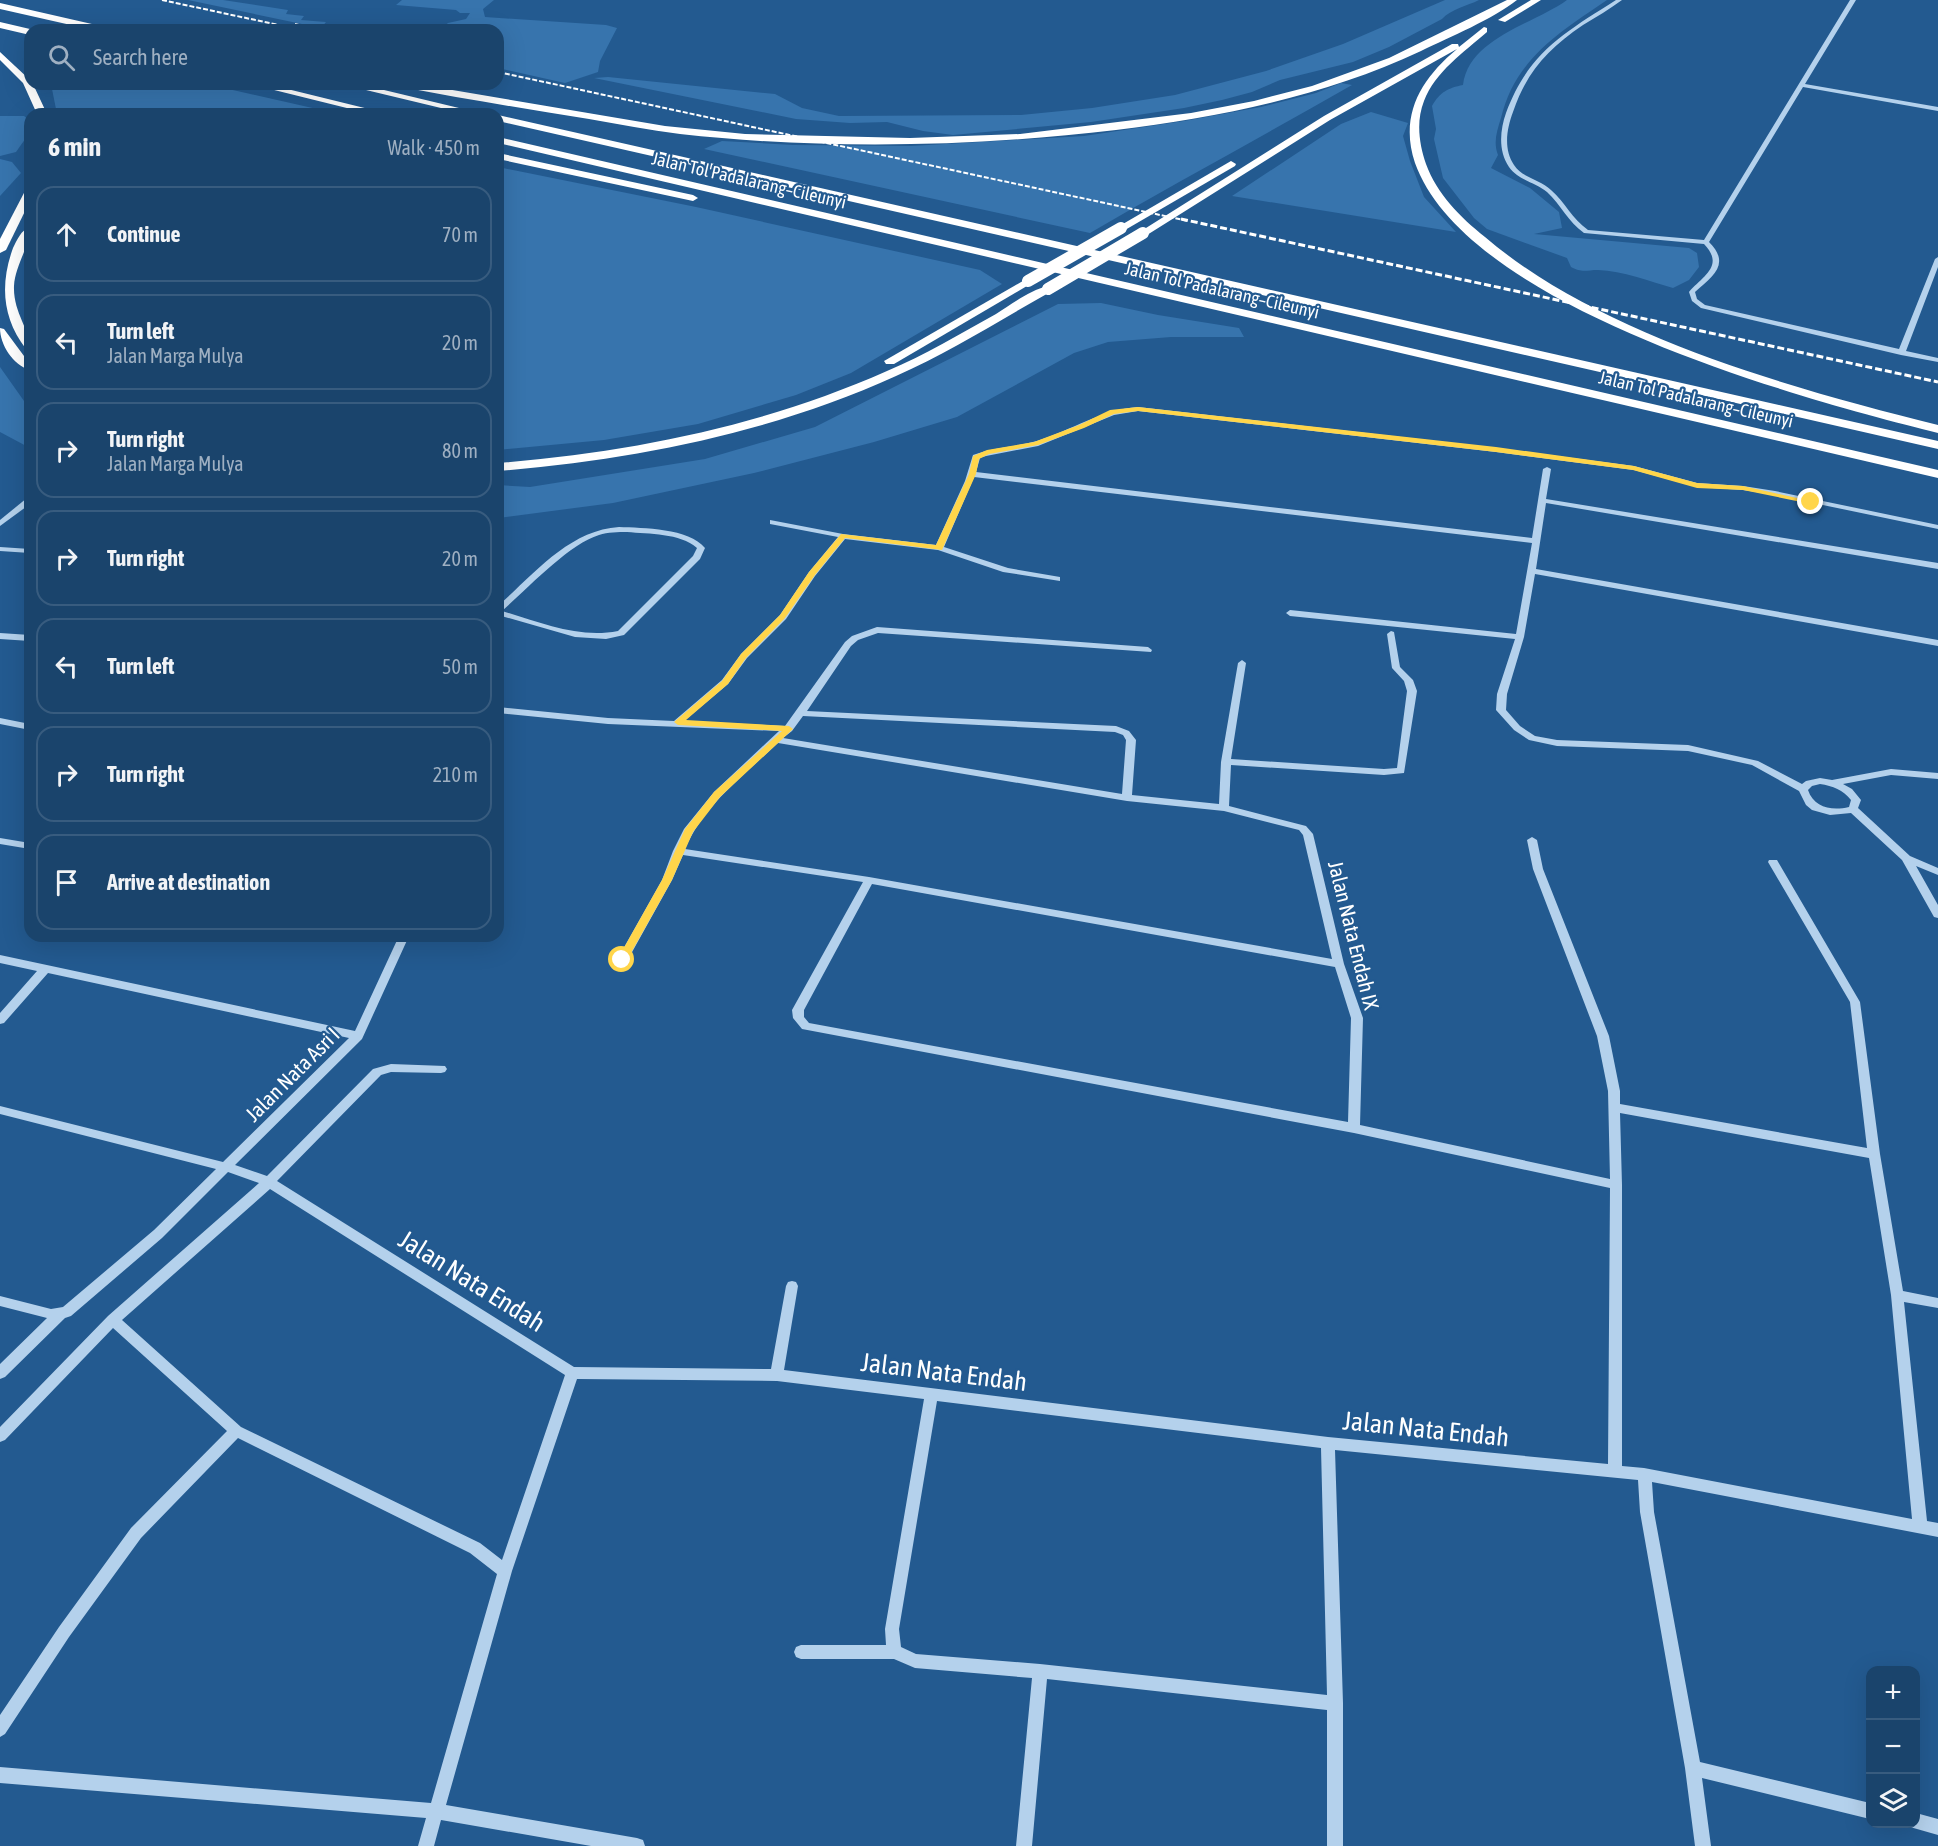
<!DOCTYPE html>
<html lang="en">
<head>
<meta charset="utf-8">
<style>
	:root { --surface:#1a446c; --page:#234b72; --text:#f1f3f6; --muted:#9fb0c2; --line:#385c7f }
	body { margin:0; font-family:"Asap Condensed",sans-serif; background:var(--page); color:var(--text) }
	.controls { position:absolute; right:18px; bottom:18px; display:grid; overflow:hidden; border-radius:12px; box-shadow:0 6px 24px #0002 }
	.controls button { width:54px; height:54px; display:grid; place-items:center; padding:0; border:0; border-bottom:2px solid var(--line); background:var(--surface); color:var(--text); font:30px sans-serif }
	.stop { position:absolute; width:18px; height:18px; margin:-14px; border:4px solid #ffd54a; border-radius:50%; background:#fff }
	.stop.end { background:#ffd54a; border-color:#fff; box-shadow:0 2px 6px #0008 }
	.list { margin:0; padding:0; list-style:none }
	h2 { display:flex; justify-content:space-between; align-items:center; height:78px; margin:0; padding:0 24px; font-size:26px }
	h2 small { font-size:20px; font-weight:400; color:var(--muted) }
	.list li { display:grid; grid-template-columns:39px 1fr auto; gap:18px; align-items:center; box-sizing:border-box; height:96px; margin:0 12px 12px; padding:0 12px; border:2px solid var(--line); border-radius:18px }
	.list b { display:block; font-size:22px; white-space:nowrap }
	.list p { margin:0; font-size:20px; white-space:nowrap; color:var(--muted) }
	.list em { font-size:20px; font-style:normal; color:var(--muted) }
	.icon { flex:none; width:33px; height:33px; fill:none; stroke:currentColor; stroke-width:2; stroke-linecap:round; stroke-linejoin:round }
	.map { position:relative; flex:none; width:1938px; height:1846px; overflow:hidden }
	.search { position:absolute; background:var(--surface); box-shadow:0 6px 24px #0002; left:24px; top:24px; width:480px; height:66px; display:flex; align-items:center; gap:15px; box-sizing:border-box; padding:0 21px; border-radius:18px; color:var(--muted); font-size:22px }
	.panel { position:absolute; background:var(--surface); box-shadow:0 6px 24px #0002; left:24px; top:108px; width:480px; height:834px; border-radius:18px }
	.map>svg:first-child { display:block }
	.green { fill:#3774ad }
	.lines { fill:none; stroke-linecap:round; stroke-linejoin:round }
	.minor { fill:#b4d1ec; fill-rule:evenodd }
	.highway { fill:#fff; fill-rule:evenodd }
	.rail-far1 { stroke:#fff; stroke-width:2; stroke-dasharray:5 2; stroke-linecap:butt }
	.rail { stroke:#fff; stroke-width:3; stroke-dasharray:7 3; stroke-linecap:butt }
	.highway-bridge { stroke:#fff; stroke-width:12 }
	.route { fill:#ffd54a }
	.labels { text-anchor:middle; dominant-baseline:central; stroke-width:4.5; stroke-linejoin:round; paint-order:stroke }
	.far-street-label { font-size:18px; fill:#fff; stroke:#235a90 }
	.street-label { font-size:21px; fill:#fff; stroke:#235a90 }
	.near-street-label { font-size:26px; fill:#fff; stroke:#235a90 }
</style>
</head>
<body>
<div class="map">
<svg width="1938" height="1846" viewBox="0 0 1938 1846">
	<rect width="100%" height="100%" fill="#235a90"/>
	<!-- green -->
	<g class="green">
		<path d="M188 0H223L288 10 286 14 304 16 301 20 326 22 321 28Z"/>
		<path d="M402 0H494L483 9 485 17 606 25 617 28 600 61 598 72 565 83 498 68V30L443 27 448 23 466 19 470 13H460L456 10 396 5Z"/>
		<path d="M1445 0H1479C1467 6 1451 9 1442 19L1389 47 1353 62 1280 80 1252 92 1222 100 1184 108 1091 122 953 135 923 131 887 122 850 123 796 119 594 78 608 77 775 94 802 108 839 116 1021 115 1092 108 1175 95 1266 71 1343 44Z"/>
		<path d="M1567 0H1607C1560 32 1515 59 1501 118 1497 131 1493 142 1498 155L1491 168 1530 188 1559 212 1562 228 1534 234 1689 248 1697 253 1699 267 1689 280 1673 288C1649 281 1623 271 1598 270 1586 270 1582 273 1571 267L1567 258 1487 229 1474 218 1443 178 1434 139 1436 129 1432 106C1440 92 1448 88 1463 85 1469 38 1534 24 1567 0Z"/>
		<path d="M1341 83 1352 85C1265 135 1177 182 1090 233L704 149 722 141 793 145 911 146 1084 136 1184 121 1261 107 1316 93Z"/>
		<path d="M51 84H206L339 114H57Z"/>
		<path d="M1371 112 1408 123 1403 136 1410 161 1424 197 1456 232 1232 196 1341 124Z"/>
		<path d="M0 116H24L30 121 28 135 16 152 0 156Z"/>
		<path d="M0 159 12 162 21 173 0 196Z"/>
		<path d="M498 167 696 207 980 270 1002 284 851 373 796 395 698 424 604 440 498 450Z"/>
		<path d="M1101 303 1158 315 1239 328 1244 337H1171L1108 342 1074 353 957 417 874 442 754 473 613 503 498 518V485L530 487 705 459 815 427 1058 304Z"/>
		<path d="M0 367 24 401 30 404V448L0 432Z"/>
	</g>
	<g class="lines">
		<!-- minor -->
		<g class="minor">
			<path d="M1616 0H1622C1610 9 1596 17 1583 25 1548 49 1527 71 1513 112 1507 128 1503 149 1514 165 1522 178 1540 179 1551 190 1565 202 1572 219 1588 230L1704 240 1850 0H1856L1805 84 1938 107V111L1803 87 1709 242C1731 264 1713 276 1695 292L1697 299 1705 305 1899 349 1935 259 1938 257V267L1906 351 1938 358V362L1901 355 1701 308 1692 301 1689 292C1703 276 1725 266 1704 244L1584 233C1568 222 1561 205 1547 192 1535 182 1518 180 1509 167 1498 151 1500 130 1506 113 1528 53 1564 33 1616 0Z"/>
			<path d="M1138 407 1496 448 1634 466 1697 483 1743 486 1775 491 1938 525V529L1775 495 1743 490 1697 487 1634 470 1496 452 1138 411 1114 415 1038 446 986 456 980 458 976 472 1532 538 1543 469 1547 467 1551 469 1546 499 1938 563V569L1546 503 1536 569 1938 640V646L1535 574 1524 637 1507 694 1506 710 1520 726 1535 736 1557 740 1688 745 1758 761 1802 784 1806 781 1820 778 1832 780 1891 769 1938 773V779L1891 775 1843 784 1852 789 1861 800 1858 808 1910 856 1938 868V875L1916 866 1938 905V918L1934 917 1902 860 1851 813 1830 815 1812 810 1806 805 1799 791 1752 765 1688 751 1557 746 1529 740 1514 730 1496 710 1497 694 1515 639 1290 616 1286 613 1290 610 1516 634 1532 543 974 477 944 547 1008 568 1060 577V581L1003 572 938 550 845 539 815 576 786 619 747 658 728 684 684 721 785 726 845 642 852 636 877 627 1148 647 1152 650 1151 652 878 633 858 640 851 646 807 711 1116 726 1129 731 1136 740 1132 795 1219 804 1221 762 1238 663 1242 660 1246 663 1231 759 1384 769 1397 768 1407 691 1404 681 1392 668 1387 634 1391 631 1394 632 1400 667 1413 680 1417 691 1404 773 1384 775 1231 765 1229 806 1306 826 1313 834 1344 964 1363 1018 1360 1125 1610 1179 1608 1091 1597 1036 1533 869 1527 840 1532 837 1537 840 1543 869 1609 1036 1620 1091V1104L1867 1148 1850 1002 1768 862 1769 860H1777L1860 1002 1880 1154 1903 1291 1938 1298V1308L1904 1302 1927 1521 1938 1523V1537L1652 1482 1654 1512 1700 1762 1870 1803V1819L1702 1778 1711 1846H1695L1685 1768 1640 1512 1638 1480 1335 1450 1343 1703V1846H1327V1710L1047 1679 1032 1846H1016L1032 1678 915 1668 894 1659H801L796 1657 794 1652 796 1647 801 1645H886L885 1629 924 1399 777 1381 577 1379 512 1571 446 1805 637 1838 643 1840 645 1846H591L441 1820 434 1846H418L426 1818 0 1783V1767L431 1803 497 1574 470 1553 238 1438 141 1538 69 1637 5 1734 0 1737V1715L59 1627 131 1528 227 1431 113 1328 5 1440 0 1442V1427L108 1316 259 1183 228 1172 162 1238 71 1316 65 1318 5 1377 0 1379V1364L47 1318 0 1306V1296L51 1309 63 1307 154 1230 216 1169 0 1114V1106L223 1162 349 1038 48 973 4 1023 0 1024V1013L37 971 0 963V955L355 1031 399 936H409L362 1039 235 1165 267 1176 373 1069 391 1064 445 1066 447 1069 445 1072 441 1073 391 1072 381 1075 277 1181 574 1367 771 1369 786 1286 788 1282 792 1281 796 1282 798 1286 784 1370 1328 1437 1608 1464 1610 1188 1354 1133 802 1029 793 1018 792 1010 863 882 683 855 672 880 626 963H618L617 960 662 880 673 851 684 829 714 792 779 731 608 724 498 713V707L608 718 674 721 722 680 741 654 780 615 809 572 838 537 770 524V520L843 534 936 545 965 481 973 455C994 447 1016 447 1037 441 1072 430 1101 410 1138 407ZM803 716 1115 732 1123 735 1126 740 1122 794 783 738 792 731ZM778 743 1127 801 1224 811 1299 830 1303 835 1332 959 869 877 685 849C704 805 744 775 778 743ZM1820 784C1833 786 1843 790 1851 800L1849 807C1832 811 1814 808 1808 790L1812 786ZM872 884 1335 967 1351 1018 1348 1122 809 1023 804 1017V1010ZM1620 1113 1869 1158 1891 1295 1912 1519 1644 1468 1622 1466V1185ZM270 1189 565 1375 502 1560 480 1543 241 1427 122 1320ZM937 1401 1321 1448 1327 1695 1040 1664 916 1654 901 1647 899 1629Z"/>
			<path d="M27 498H30V504L0 526V520Z"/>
			<path d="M619 527C643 528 689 528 705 548L700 559 624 635 606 639 575 637 498 615V606C533 575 569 530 619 527ZM627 532C649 534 680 533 697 548L693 556 618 631C578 639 540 622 502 611 527 589 569 544 599 535 608 532 618 532 627 532Z"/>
			<path d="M0 547 30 549V553L0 551Z"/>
			<path d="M0 633 30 635V641L0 639Z"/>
			<path d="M0 718 30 724V730L0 724Z"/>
			<path d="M0 838 30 843V849L0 844Z"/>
			<path d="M1916 1813 1938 1819V1835L1910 1827 1909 1824H1916Z"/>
		</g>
		<!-- highway -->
		<g class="highway">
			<path d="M1507 0H1517C1493 19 1450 37 1421 51 1325 96 1221 117 1116 130 972 147 824 150 680 134 649 130 619 124 589 119 527 109 464 99 402 87L397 84H417L665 126 745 134 910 138 1020 134 1191 113 1254 101 1312 86 1389 58Z"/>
			<path d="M1531 0H1541L1505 22 1498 20Z"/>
			<path d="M0 3 105 27 109 30H93L0 9Z"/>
			<path d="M0 22 30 29 33 30H30V35L0 28Z"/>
			<path d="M1484 27 1487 28V32C1464 52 1435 72 1424 101 1416 121 1419 144 1426 164 1437 194 1460 217 1485 237 1601 336 1791 388 1938 425V433C1801 399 1467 308 1415 163 1399 115 1421 79 1457 49L1330 120 1147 235H1139L1138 233 1324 116 1452 44H1458L1459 47Z"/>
			<path d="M0 52 30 80V84H33L47 114H37L23 83 0 60Z"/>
			<path d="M250 84H267L389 114H371Z"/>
			<path d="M341 84H359L484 114H466Z"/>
			<path d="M498 115 1938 441V449L498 121Z"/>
			<path d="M498 137 1938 470V478L498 143Z"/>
			<path d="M498 153 693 195 698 198 693 201 498 159Z"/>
			<path d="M1231 161 1236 164 1235 166 1125 230 1121 231 1116 228Z"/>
			<path d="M30 188V201L6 250 0 253V239L25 191Z"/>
			<path d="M30 227C30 247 15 265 14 286 13 313 30 328 30 350L26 349C2 318 0 284 13 248 17 240 21 230 30 227Z"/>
			<path d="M1028 278 1034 281 1032 283 894 364H886L884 361Z"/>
			<path d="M1048 286 1054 289 1052 291C1000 320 950 352 896 376 770 433 635 460 498 471V463C632 452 763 426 887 371 925 355 960 334 996 314 1012 304 1030 290 1048 286Z"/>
			<path d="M0 328 4 329 24 356 30 360V370C13 365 0 345 0 328Z"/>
		</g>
		<!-- rail-far1 -->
		<g class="rail-far1">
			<path d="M162 0 302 30"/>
			<path d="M295 24 321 30"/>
			<path d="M498 72 1188 221"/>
		</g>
		<!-- rail -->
		<path class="rail" d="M1181 219 1938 382"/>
		<!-- highway-bridge -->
		<g class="highway-bridge">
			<path d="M1028 281 1121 228"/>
			<path d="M1048 289 1143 233"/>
		</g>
	</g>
	<!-- route -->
	<path class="route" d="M1138 407 1496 447 1634 466 1697 483 1743 486 1815 502 1811 504 1743 490 1697 488 1633 470 1496 452 1138 411 1114 414 1084 428 1038 445 989 454 979 459 976 474 942 550 845 538 815 575 785 618 746 658 728 684 686 720 789 726 793 729 720 797 693 832 672 880 627 960 626 963H619L617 960 662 880 685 829 714 792 782 731 678 725 674 722 722 681 741 654 780 615 809 572 841 534 936 545 969 474 973 456 987 450 1034 442 1079 425 1110 410Z"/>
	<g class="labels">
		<!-- far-street labels -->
		<g class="far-street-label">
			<text transform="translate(749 180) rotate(13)">Jalan Tol Padalarang–Cileunyi</text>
			<text transform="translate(1222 290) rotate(13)">Jalan Tol Padalarang–Cileunyi</text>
			<text transform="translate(1696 399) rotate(13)">Jalan Tol Padalarang–Cileunyi</text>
		</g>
		<!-- street labels -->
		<g class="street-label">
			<text transform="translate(1354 935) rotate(76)">Jalan Nata Endah IX</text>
			<text transform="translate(292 1074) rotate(-45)">Jalan Nata Asri I</text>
		</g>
		<!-- near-street labels -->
		<g class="near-street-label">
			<text transform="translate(472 1281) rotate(32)">Jalan Nata Endah</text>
			<text transform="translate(944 1372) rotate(7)">Jalan Nata Endah</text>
			<text transform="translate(1426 1429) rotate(6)">Jalan Nata Endah</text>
		</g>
	</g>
</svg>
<div class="controls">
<button>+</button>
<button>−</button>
<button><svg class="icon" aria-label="layers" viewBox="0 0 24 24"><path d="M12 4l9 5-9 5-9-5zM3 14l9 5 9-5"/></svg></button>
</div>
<div class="stop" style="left:622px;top:960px"></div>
<div class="stop end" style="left:1811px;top:502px"></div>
<div class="search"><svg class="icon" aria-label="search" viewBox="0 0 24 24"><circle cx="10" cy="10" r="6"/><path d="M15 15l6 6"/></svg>Search here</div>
<section class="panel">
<h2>6 min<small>Walk · 450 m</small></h2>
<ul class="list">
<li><svg class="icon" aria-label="ahead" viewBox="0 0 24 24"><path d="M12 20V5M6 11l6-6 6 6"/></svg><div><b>Continue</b></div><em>70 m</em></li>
<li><svg class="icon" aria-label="left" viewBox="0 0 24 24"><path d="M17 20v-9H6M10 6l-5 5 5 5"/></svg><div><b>Turn left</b><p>Jalan Marga Mulya</p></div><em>20 m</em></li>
<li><svg class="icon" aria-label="right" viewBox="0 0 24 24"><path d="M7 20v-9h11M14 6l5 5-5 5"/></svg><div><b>Turn right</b><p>Jalan Marga Mulya</p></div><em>80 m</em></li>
<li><svg class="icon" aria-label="right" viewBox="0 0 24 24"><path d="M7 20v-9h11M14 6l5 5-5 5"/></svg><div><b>Turn right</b></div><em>20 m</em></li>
<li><svg class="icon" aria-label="left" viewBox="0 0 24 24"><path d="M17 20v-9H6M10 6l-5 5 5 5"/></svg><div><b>Turn left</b></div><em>50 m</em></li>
<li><svg class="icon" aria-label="right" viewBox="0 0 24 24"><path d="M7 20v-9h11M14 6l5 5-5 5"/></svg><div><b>Turn right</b></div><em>210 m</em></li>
<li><svg class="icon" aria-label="arrive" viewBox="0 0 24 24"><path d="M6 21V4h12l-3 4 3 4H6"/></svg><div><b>Arrive at destination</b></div></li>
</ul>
</section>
</div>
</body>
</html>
